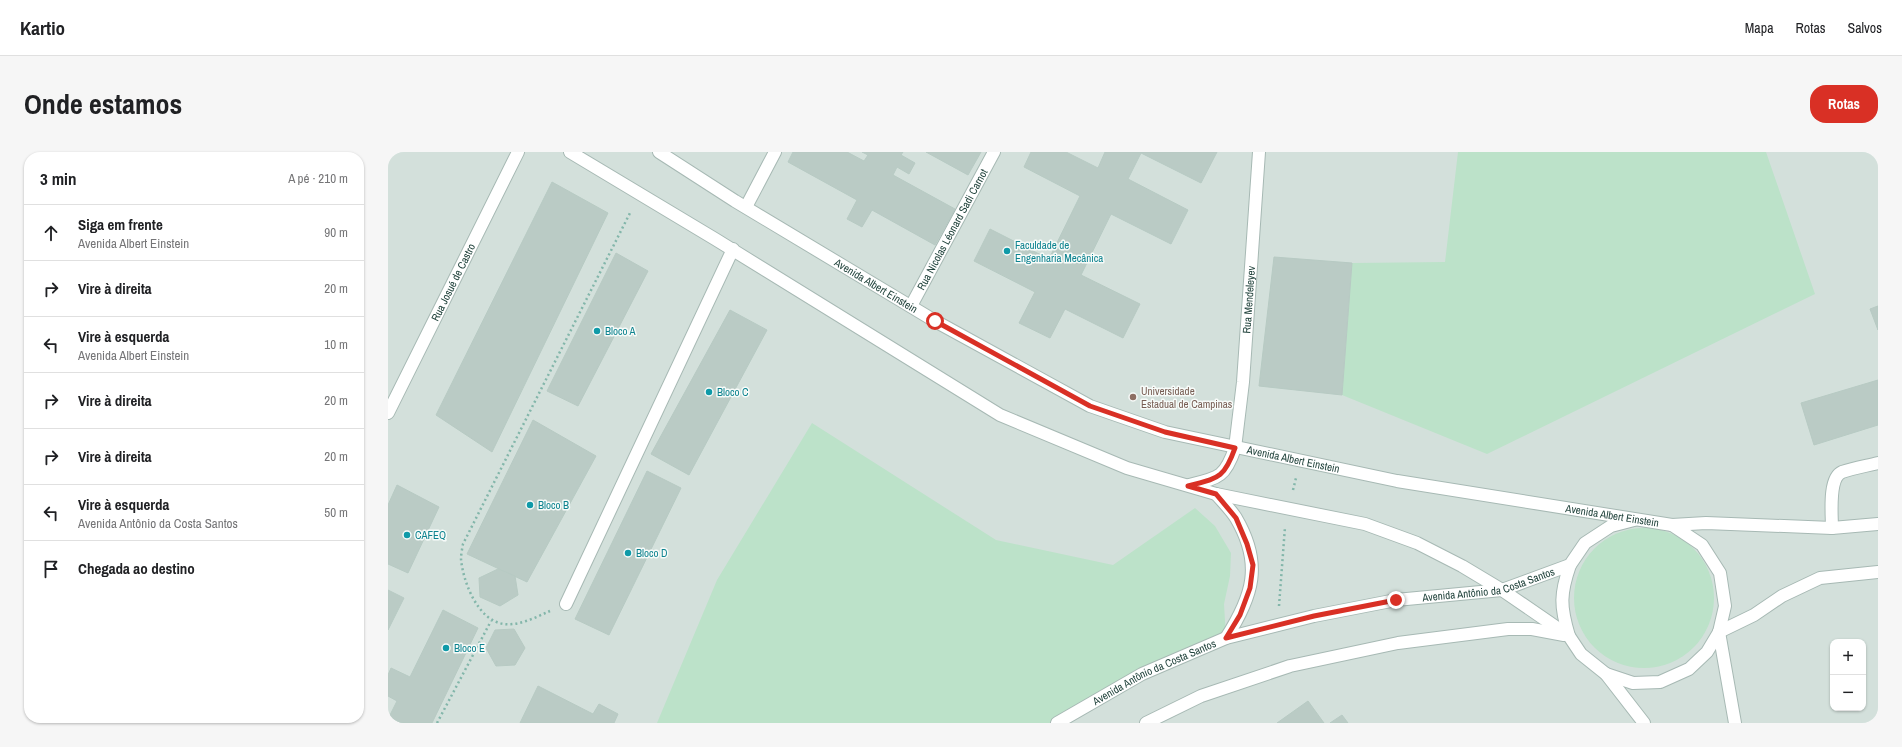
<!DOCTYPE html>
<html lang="pt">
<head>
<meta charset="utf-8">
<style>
	:root { --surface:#fff; --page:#f6f6f6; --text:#202124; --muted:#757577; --line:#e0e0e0; --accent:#d93025 }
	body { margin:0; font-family:"Archivo Narrow",sans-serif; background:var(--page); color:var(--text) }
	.controls { position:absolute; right:12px; bottom:12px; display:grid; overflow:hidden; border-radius:8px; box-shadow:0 1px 3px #0004 }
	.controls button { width:36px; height:36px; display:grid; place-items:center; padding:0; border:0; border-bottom:1px solid var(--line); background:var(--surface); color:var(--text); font:20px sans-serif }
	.stop { position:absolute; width:12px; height:12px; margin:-9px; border:3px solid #d93025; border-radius:50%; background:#fff }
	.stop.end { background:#d93025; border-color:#fff; box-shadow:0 1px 4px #0008 }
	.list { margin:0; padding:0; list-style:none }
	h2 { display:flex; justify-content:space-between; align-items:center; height:52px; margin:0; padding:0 16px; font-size:17px }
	h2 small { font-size:13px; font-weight:400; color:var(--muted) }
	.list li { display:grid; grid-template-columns:26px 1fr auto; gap:12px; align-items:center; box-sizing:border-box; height:56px; padding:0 16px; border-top:1px solid var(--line) }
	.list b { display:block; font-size:15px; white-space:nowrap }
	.list p { margin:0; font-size:13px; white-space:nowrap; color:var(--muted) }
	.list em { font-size:13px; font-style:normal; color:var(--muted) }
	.icon { flex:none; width:22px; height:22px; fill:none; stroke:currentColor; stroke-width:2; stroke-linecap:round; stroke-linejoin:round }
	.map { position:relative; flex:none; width:1490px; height:571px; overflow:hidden; border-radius:16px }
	header { display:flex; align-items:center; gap:24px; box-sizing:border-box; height:56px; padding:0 20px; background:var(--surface); border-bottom:1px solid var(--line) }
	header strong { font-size:19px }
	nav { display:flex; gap:22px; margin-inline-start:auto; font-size:14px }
	.intro { display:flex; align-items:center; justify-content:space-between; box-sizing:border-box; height:96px; padding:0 24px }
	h1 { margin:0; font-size:28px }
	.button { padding:10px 18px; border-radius:16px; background:var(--accent); color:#fff; font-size:14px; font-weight:700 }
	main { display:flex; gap:24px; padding:0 24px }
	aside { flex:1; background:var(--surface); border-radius:16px; box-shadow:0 1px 3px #0004 }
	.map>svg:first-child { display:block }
	.built { fill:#d3e0db; fill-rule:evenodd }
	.green { fill:#bce2c9 }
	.building { fill:#bacbc5; stroke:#b7cac3 }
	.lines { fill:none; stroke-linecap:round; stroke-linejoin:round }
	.service-casing { stroke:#a7b9b4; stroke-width:14 }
	.minor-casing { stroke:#a7b9b4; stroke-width:14 }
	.tertiary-casing { stroke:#a7b9b4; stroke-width:14 }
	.path { stroke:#83b6aa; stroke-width:2.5; stroke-dasharray:2 3; stroke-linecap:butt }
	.service { stroke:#fff; stroke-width:12 }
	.minor { stroke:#fff; stroke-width:12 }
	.tertiary { stroke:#fff; stroke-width:12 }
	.route { stroke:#d93025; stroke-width:5 }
	.culture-dot { fill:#0f9aa8; stroke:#f7fbf9; stroke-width:1.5 }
	.education-dot { fill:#8d6e63; stroke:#f7fbf9; stroke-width:1.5 }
	.labels { text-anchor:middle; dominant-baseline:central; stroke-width:3; stroke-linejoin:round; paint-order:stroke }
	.street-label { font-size:11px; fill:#22443d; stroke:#f7fbf9 }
	.culture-label { font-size:11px; fill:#0d838f; stroke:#f7fbf9; text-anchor:start }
	.education-label { font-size:11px; fill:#785e54; stroke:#f7fbf9; text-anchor:start }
</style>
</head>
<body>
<header>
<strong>Kartio</strong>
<nav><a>Mapa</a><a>Rotas</a><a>Salvos</a></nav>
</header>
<div class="intro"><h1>Onde estamos</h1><a class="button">Rotas</a></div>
<main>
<aside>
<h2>3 min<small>A pé · 210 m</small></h2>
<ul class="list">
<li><svg class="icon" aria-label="ahead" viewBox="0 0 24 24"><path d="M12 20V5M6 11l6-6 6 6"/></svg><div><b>Siga em frente</b><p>Avenida Albert Einstein</p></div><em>90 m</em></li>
<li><svg class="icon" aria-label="right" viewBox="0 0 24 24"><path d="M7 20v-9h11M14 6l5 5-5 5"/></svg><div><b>Vire à direita</b></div><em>20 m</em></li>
<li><svg class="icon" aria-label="left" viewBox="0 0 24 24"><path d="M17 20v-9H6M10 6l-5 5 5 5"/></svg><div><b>Vire à esquerda</b><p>Avenida Albert Einstein</p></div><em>10 m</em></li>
<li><svg class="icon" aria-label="right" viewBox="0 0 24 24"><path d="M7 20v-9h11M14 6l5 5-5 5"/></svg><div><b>Vire à direita</b></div><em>20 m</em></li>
<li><svg class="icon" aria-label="right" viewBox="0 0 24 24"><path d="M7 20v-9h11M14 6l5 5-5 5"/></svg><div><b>Vire à direita</b></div><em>20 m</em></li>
<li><svg class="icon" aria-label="left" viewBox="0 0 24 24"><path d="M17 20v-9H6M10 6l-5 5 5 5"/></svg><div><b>Vire à esquerda</b><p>Avenida Antônio da Costa Santos</p></div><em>50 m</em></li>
<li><svg class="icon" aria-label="arrive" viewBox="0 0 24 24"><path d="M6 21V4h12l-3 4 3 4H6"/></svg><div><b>Chegada ao destino</b></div></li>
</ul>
</aside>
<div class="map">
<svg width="1490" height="571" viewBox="0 0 1490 571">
	<rect width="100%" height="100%" fill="#e5f0ec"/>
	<!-- built -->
	<path class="built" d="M0 0H1490V571H0ZM1445 490H1475V556H1445Z"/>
	<!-- green -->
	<g class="green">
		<path d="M1070 0H1378L1427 142 1099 302 954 243 964 111 1057 110Z"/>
		<path d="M424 271 608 388 725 413 807 356 827 374 843 401 842 424 836 452 838 486 669 571H269L329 428Z"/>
		<circle cx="1256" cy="446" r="70"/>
	</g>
	<!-- building -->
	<g class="building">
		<path d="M405 0H459L476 9 480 3 474 0H515L513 3 527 11 521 22 509 15 505 23 567 57 547 93 484 58 474 75 459 67 469 48 400 10Z"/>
		<path d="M538 0H593L580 23Z"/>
		<path d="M643 0H678L710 16 717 0H829L813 31 753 1 740 27 800 58 783 92 723 62 693 123 752 152 735 186 677 157 662 186 631 171 647 140 586 109 602 77 661 107 692 44 636 15Z"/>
		<path d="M164 30 220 61 104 300 48 263Z"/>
		<path d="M228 101 260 119 190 254 159 239Z"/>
		<path d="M886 105 964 111 954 243 871 234Z"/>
		<path d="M1490 154V178L1482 157Z"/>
		<path d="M342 158 379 178 301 323 263 302Z"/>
		<path d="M1490 228V273L1426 293 1413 251Z"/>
		<path d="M145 268 208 304 139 430 79 402Z"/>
		<path d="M259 319 293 336 221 483 187 467Z"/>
		<path d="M9 333 51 355 20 421 0 412V353Z"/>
		<path d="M110 417 127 424 130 443 112 454 92 445 91 426Z"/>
		<path d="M0 438 16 446 0 478Z"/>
		<path d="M55 458 90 476 44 571H0V567L9 549 0 544V523L3 516 22 525Z"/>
		<path d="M126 477 137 496 127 513 108 514 98 496 107 478Z"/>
		<path d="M150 534 205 562 211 552 230 562 226 571H132Z"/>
		<path d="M920 549 936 571H889Z"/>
		<path d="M954 563 960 571H942Z"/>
	</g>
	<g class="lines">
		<defs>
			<g id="service">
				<path d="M358 55 387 0"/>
				<path id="s1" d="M523 154 606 0"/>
				<path d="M1444 376C1444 363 1440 326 1454 320 1465 316 1478 314 1490 311"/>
				<path d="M178 452 345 97"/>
			</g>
			<g id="minor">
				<path id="s2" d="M0 261 130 0"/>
				<path id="s3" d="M847 296 855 230 871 0"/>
			</g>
			<g id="tertiary">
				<path d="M182 0 327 87 612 263 739 316 828 342 977 372 1029 391 1074 414 1114 438 1181 484 1193 502 1218 522 1256 571"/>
				<path id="s4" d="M271 0 347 49 547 169 702 254 777 280 1009 329 1284 373 1318 371 1444 376 1490 372"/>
				<path d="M801 333C830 326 837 326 847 296"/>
				<path d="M828 342C835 350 843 358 848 366 875 412 865 444 838 486"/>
				<path d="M1284 373 1314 393 1332 421 1337 454 1331 480 1347 571"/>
				<path d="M1331 480 1366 463 1394 444 1432 426 1490 420"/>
				<path d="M1181 484C1172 454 1172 442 1182 413"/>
				<path d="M1218 522 1245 531 1272 530 1301 517 1319 500 1331 480"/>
				<path id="s5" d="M669 571 754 522 838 486 926 464 1008 448 1114 438 1182 413 1197 391 1223 374 1246 368"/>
				<path d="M758 571 813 544 902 514 1010 491 1120 477H1144L1176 483"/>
			</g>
		</defs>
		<!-- service casing -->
		<use href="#service" class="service-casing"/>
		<!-- minor casing -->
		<use href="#minor" class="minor-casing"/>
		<!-- tertiary casing -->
		<use href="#tertiary" class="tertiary-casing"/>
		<!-- path -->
		<g class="path">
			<path d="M905 338 908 326"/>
			<path d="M891 454 897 375"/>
			<path d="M162 459C148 465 132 474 116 472 90 469 75 430 73 407 73 403 74 397 75 392L243 59"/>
			<path d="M49 571 103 469"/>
		</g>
		<!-- service -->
		<use href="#service" class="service"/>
		<!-- minor -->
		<use href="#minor" class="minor"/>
		<!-- tertiary -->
		<use href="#tertiary" class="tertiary"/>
	</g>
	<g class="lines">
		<!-- route -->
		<path class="route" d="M547 169 702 254 777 280 847 296C836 327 830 326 800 334L828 342 848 366 859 392 865 413 862 436 852 463 838 486 926 464 1008 448"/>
	</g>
	<!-- markers -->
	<g class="culture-dot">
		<circle cx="619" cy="99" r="4"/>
		<circle cx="209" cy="179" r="4"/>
		<circle cx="321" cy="240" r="4"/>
		<circle cx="142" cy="353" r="4"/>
		<circle cx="19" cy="383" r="4"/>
		<circle cx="240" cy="401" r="4"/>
		<circle cx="58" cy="496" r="4"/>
	</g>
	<circle class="education-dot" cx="745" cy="245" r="4"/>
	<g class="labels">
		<!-- street labels -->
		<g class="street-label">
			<text stroke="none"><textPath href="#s1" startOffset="87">Rua Nicolas Léonard Sadi Carnot</textPath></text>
			<text stroke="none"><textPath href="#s2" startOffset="146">Rua Josué de Castro</textPath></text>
			<text stroke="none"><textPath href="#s4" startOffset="255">Avenida Albert Einstein</textPath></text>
			<text stroke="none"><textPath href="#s3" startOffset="149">Rua Mendeleyev</textPath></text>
			<text stroke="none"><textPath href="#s4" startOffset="711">Avenida Albert Einstein</textPath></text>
			<text stroke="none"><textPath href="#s4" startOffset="1035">Avenida Albert Einstein</textPath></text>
			<text stroke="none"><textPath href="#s5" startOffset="458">Avenida Antônio da Costa Santos</textPath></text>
			<text stroke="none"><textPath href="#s5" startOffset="110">Avenida Antônio da Costa Santos</textPath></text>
		</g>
		<!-- culture labels -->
		<g class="culture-label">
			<text x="627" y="93">Faculdade de<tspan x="627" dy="13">Engenharia Mecânica</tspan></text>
			<text x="217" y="179">Bloco A</text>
			<text x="329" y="240">Bloco C</text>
			<text x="150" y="353">Bloco B</text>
			<text x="27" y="383">CAFEQ</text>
			<text x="248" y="401">Bloco D</text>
			<text x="66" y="496">Bloco E</text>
		</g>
		<!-- education labels -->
		<g class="education-label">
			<text x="753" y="239">Universidade<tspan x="753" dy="13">Estadual de Campinas</tspan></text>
		</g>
	</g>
</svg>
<div class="controls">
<button>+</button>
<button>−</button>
</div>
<div class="stop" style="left:547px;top:169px"></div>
<div class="stop end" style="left:1008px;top:448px"></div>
</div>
</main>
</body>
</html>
